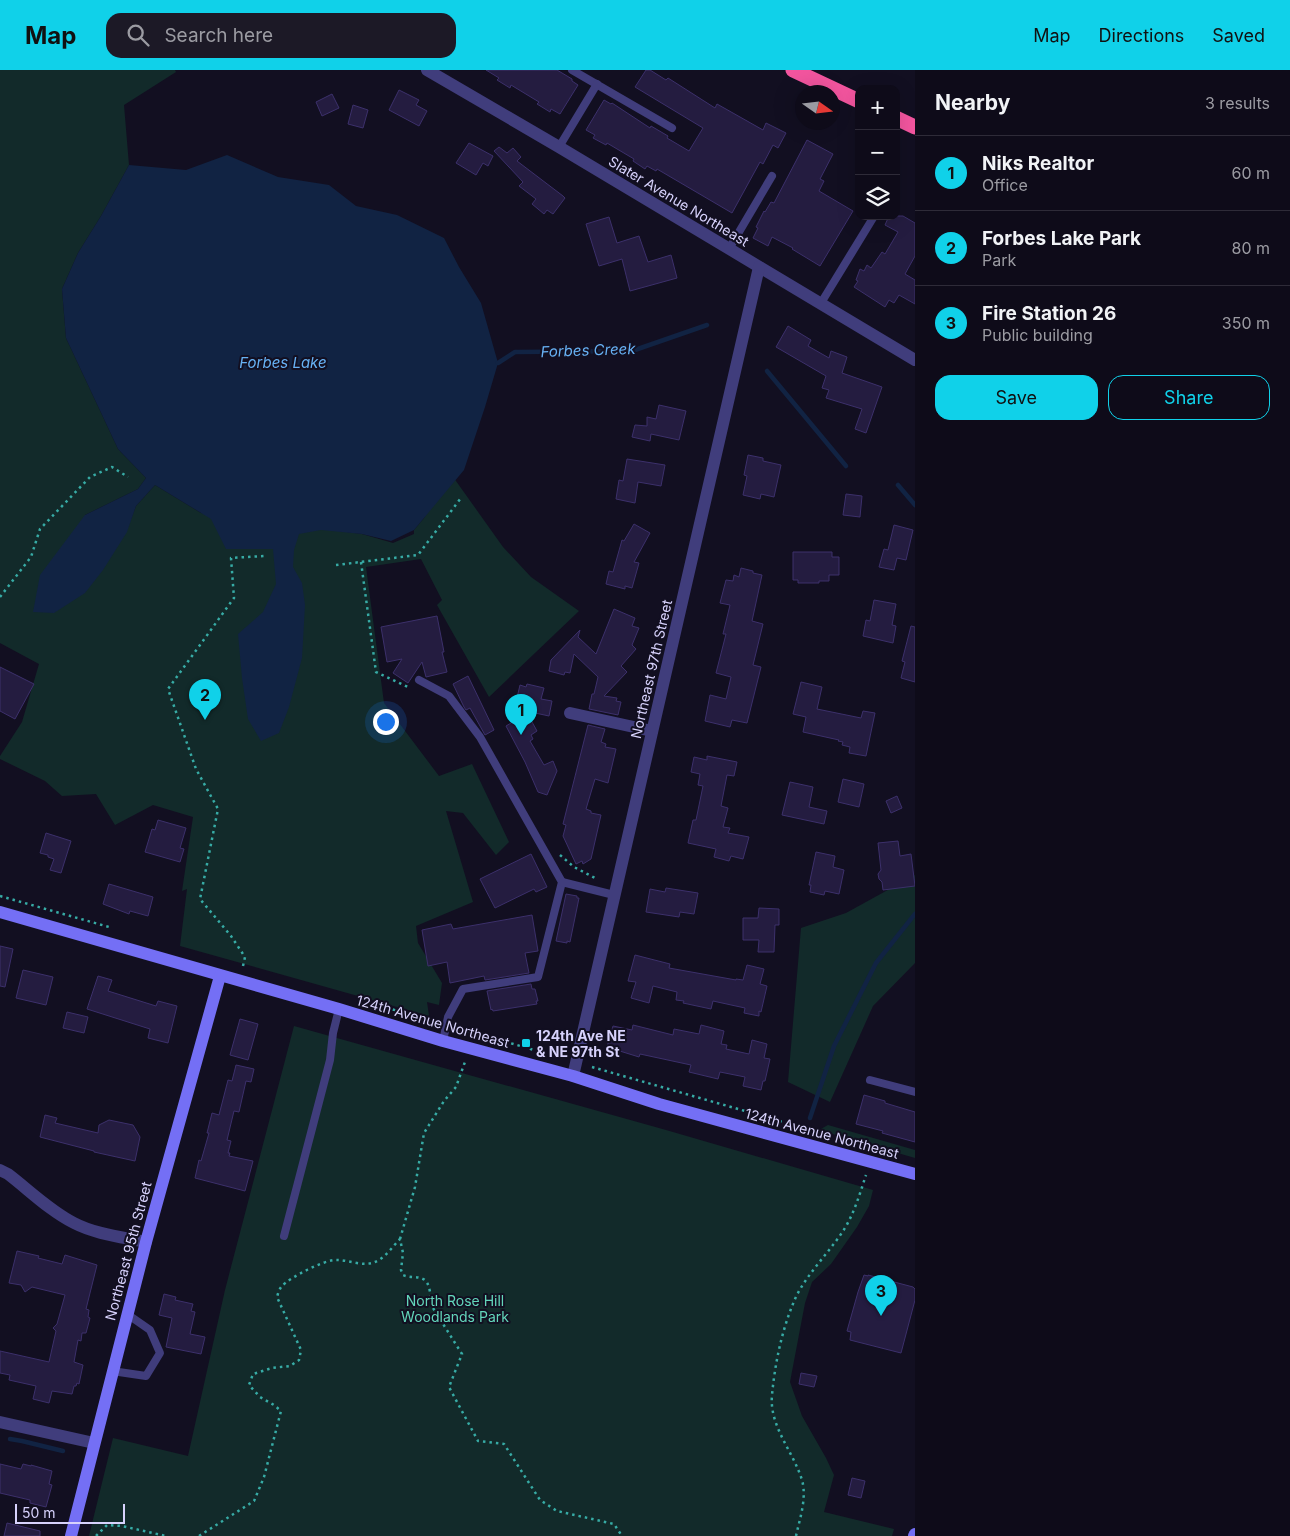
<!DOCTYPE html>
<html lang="en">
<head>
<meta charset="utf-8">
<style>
	:root { --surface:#0e0b19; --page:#1c1926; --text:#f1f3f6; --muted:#9b9ba2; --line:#2e2b38; --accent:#10d1e9 }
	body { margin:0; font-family:Inter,sans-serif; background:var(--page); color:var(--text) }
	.controls { position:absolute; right:15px; top:15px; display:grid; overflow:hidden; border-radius:10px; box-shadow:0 5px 20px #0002 }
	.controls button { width:45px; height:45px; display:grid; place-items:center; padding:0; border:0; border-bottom:1px solid var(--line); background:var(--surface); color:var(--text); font:25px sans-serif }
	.compass { position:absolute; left:795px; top:15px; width:45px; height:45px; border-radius:50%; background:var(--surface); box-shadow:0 5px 20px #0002; rotate:104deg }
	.scale { position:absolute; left:15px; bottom:12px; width:110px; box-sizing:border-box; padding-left:5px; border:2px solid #d7d2fc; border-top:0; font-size:14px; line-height:18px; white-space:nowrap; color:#d7d2fc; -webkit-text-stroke:4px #120f21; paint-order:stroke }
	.you { position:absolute; left:385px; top:651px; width:18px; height:18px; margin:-12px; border:4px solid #fff; border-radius:50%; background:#1a73e8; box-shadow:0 0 0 8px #1a73e833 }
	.badge { display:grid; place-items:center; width:32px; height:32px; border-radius:50%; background:var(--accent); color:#111; font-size:16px; font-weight:700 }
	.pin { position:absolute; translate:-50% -41px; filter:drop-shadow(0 1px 2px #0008) }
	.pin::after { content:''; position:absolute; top:26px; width:18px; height:15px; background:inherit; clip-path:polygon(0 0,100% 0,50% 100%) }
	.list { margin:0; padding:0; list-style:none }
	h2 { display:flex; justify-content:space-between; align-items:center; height:65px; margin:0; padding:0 20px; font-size:21px }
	h2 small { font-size:16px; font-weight:400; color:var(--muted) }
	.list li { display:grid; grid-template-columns:32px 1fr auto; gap:15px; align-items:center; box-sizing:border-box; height:75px; padding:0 20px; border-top:1px solid var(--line) }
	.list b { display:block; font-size:19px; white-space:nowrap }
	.list p { margin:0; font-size:16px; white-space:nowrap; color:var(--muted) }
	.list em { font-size:16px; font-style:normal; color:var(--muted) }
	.actions { display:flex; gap:10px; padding:15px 20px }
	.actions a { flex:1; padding:11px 0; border:1px solid var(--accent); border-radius:15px; text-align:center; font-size:18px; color:var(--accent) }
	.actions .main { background:var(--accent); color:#111 }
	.icon { flex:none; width:28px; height:28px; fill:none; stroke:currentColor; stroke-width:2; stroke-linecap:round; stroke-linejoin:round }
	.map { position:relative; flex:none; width:915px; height:1466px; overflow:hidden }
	header { display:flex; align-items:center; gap:30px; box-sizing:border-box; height:70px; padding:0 25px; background:var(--accent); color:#111 }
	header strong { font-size:24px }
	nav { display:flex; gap:28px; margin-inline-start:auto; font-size:18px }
	.search { width:350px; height:45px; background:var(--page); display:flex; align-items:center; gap:12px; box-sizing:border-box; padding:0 18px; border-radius:15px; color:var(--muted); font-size:19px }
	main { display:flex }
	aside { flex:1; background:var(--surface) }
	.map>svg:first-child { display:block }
	.green { fill:#122a2a }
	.water { fill:#112343 }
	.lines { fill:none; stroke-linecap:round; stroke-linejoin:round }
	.stream { stroke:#112343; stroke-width:4.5 }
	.building { fill:#241c40; stroke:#3c306b }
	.path { stroke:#37aba5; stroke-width:2.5; stroke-dasharray:2.5 4; stroke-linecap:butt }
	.lane { stroke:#403d7c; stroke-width:8 }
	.street { stroke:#403d7c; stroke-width:12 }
	.secondary { stroke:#746ff5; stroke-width:12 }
	.highway { stroke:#f3559f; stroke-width:15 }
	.poi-dot { fill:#10d1e9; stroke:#120f21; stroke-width:2 }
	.labels { text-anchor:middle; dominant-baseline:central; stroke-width:4; stroke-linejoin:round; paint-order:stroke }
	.street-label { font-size:14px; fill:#d7d2fc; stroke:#120f21 }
	.poi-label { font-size:14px; font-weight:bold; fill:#d7d2fc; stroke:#120f21; text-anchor:start }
	.park-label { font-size:14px; fill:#63d6bb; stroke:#120f21 }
	.water-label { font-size:15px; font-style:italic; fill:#67b1f4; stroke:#120f21 }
</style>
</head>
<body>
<header>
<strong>Map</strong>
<div class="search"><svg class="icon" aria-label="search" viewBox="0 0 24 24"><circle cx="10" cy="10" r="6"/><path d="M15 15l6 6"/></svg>Search here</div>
<nav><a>Map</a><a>Directions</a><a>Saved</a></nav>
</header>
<main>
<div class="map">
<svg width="915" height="1466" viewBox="0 0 915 1466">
	<rect width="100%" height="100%" fill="#120f21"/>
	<!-- green -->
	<g class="green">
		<path d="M0 0H175L176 2 124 35 129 95 101 146 78 183 62 219 66 268 118 379 146 408 138 419 85 445 126 462 136 436 155 415 201 443 362 464 393 473 414 464V460L424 448 451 404 503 477 531 507 579 541 489 627 437 535 442 530 421 489 366 497 384 633 439 706 472 694 509 772 496 785 463 743 446 741 473 832 416 856 418 873 442 913 439 935 427 932 429 946 180 876 187 819 182 821 193 747 153 735 115 755 96 724 62 726 45 711 0 689V686L22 652 39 594 0 573Z"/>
		<path d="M915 805V893L873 936 830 1032 788 1012 801 858 846 843Z"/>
		<path d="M294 956 666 1060 873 1120 869 1136 857 1157 831 1194 812 1212 805 1233 790 1312 802 1346 826 1388 834 1405 824 1442 894 1459 892 1466H89L113 1368 188 1386 225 1220Z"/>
		<path d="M828 1055 915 1080V1088L819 1060Z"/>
	</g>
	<!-- water -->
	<path class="water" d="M227 85 278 107 329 115 356 136 397 145 444 168 459 197 481 233 498 293 485 337 464 400 414 460 391 471 362 464 321 460 299 464 294 480 293 497 302 513 305 535 302 588 289 637 279 663 261 671 248 649 242 608 238 564 263 542 276 514 273 479H226L211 449 155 415 136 436 127 462 103 500 85 523 54 543 33 542 40 505 85 445 138 419 146 408 118 379 66 268 62 219 78 183 101 146 129 95 186 100Z"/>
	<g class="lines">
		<!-- stream -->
		<g class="stream">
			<path d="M498 293 515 282 632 281 707 255"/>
			<path d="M767 301 846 396"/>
			<path d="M898 415 915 435"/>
			<path d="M810 1048 834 976 876 893 915 844"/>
			<path d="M10 1369 22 1371 63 1381"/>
		</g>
	</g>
	<!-- building -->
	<g class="building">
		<path d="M486 0H557L572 9V11L578 15 560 44 551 39 550 42 537 34 539 32 511 15 510 18 497 10 499 8Z"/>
		<path d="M646 0H650L666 10 668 8 715 38 717 34 763 60 766 53 786 63 778 78 773 75 763 94 760 92 732 143 657 99 656 101 647 96 645 99 633 91 634 89 607 73 606 75 593 68 595 65 586 60 604 30 611 34 612 33 650 58 651 56 668 66 667 68 689 81 703 58 635 17Z"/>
		<path d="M399 20 419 30 416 35 427 41 419 56 389 40Z"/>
		<path d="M332 24 339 38 322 46 316 32Z"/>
		<path d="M353 35 368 40 363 58 348 54Z"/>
		<path d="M807 70 833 84 820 109 824 111 819 121 853 141 820 196 792 179 793 178 772 167 768 176 753 168 758 158 756 157 764 141 765 142 771 132 774 133Z"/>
		<path d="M469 73 493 86 488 96 483 93 476 105 456 93Z"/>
		<path d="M499 77 507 83 513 78 521 87 517 91 563 126 565 128 553 144 547 140 544 144 532 134 536 129 519 116 523 112 494 81Z"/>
		<path d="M889 146H903L915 153V186L905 204 915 210V234L899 225 894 233 889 230 885 237 854 217 858 211 856 210 860 199 864 201 867 195 871 198 882 182 885 184 898 162 885 155Z"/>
		<path d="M609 147 617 173 639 166 648 192 671 185 677 208 630 221 622 189 599 196 586 154Z"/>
		<path d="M788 256 811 270 808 276 829 288 831 281 847 287 842 303 882 317 866 363 855 359 862 339 826 328 829 320 822 318 826 306 776 277Z"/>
		<path d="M659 335 686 341 679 370 651 364 650 371 632 367 635 355 647 356V347L656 349Z"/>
		<path d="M748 385 763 388V391L781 395 774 427 761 424 760 429 743 425 747 406 744 405Z"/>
		<path d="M627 389 665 395 661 416 638 412 635 433 616 429 619 410 623 411Z"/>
		<path d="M846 424 862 426 860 447 843 445Z"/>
		<path d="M634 454 650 463 634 492 639 493 632 518 625 516V519L606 514 609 501 613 502 622 470 624 471Z"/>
		<path d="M894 455 913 460 906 490 897 488 894 500 879 497 884 479 888 480Z"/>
		<path d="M793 482H832V487H839V505H829V511H819V513H798V510H793Z"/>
		<path d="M741 498 753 501V503L762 505 752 551 763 554 753 595 761 597 747 653 732 650 730 657 705 651 710 625 726 629 731 607 716 603 726 564H723L730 535 720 533 726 510 733 511 734 505 739 507Z"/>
		<path d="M874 530 896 534 892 555 896 556 893 573 863 566 866 550 870 551Z"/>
		<path d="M614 539 635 548 632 556 639 558 632 575 636 579 621 596 627 602 604 626 617 628 616 631 621 632 618 645 589 639 592 624H594L598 607 574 584 570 603 565 602 564 605 549 601 551 590 580 560 578 567 596 584Z"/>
		<path d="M437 546 444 582H442L447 602 426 607 422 592 408 613 393 603 402 589 387 592 381 557Z"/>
		<path d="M911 556 915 557V612L901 608 905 592 902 591Z"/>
		<path d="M0 597 34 614 15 649 0 641Z"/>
		<path d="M468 606 494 660 485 665 470 638 466 640 464 637 453 614Z"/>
		<path d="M801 612 822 617 817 639 861 648 863 641 875 643 866 686 849 683 850 677 842 675 843 672 838 671 839 670 803 662 806 647 793 644Z"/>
		<path d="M527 614 544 618 541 629 552 631 549 646 526 641 537 661 531 665 533 669 530 671 544 695 553 691 557 701 547 725 538 722 525 692 506 656 511 653 520 615 526 617Z"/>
		<path d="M588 655 605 659 601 672 606 674 605 677 616 679 608 713 595 709 586 739 591 741V743L601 745 591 789 583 794 582 791 576 794 563 766 566 755 563 754Z"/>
		<path d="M707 686 737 692 734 706 727 705 721 736 728 738 723 757 730 758 728 763 749 767 743 789 731 786 729 791 714 787 716 779 688 773 693 750H696L703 716 698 715 700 704 691 702 694 687 707 690Z"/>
		<path d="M843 709 864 714 859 737 838 732Z"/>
		<path d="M790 712 813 717 809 737 827 741 824 754 782 745Z"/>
		<path d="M897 726 902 738 891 743 886 731Z"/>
		<path d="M158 750 186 758 180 778 184 779 180 792 145 782 152 759 155 760Z"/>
		<path d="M46 763 71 771 61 803 50 800 54 789 48 787V785L40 783Z"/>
		<path d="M898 771 900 786 911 784 915 816 883 820 882 812 879 809 878 804 881 800 878 773Z"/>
		<path d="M816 782 835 786 833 797 844 800 839 824 825 821 824 825 810 822 811 815H809Z"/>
		<path d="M531 784 547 817 536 822 534 819 495 838 480 809Z"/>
		<path d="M109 814 153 827 148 846 130 841 129 844 103 834Z"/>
		<path d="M666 818 698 823 694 844 680 842 679 847 646 842 650 819 665 822Z"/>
		<path d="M566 824 577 826V828H579L570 872 567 871V873L556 871Z"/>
		<path d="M759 838 779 839V855H775L774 882H758L759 870H743V848H758Z"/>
		<path d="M532 845 538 881 525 883 529 903 485 910 484 906 450 913 447 892 428 896 422 860 451 854 453 859Z"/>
		<path d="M0 876 13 879 5 917 0 916Z"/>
		<path d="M635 885 670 894 669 898 736 910V909L743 910 747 895 764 899 760 914 767 916 761 942 759 941V946L744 943 745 938 713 931 711 939 683 933 684 931 676 930 677 922 653 916 649 933 631 928 636 912 628 911Z"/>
		<path d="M23 900 53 907 46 935 16 928Z"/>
		<path d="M98 906 112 910 108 921 156 936 158 931 177 936 168 973 148 968 150 959 87 939Z"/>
		<path d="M531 914 532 919H535L538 931H536L537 934 493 941 492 939 491 940 487 921Z"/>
		<path d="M67 942 88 947 84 963 63 958Z"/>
		<path d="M240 949 258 954 248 990 230 985Z"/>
		<path d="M633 955 673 965 674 959 699 964 701 955 724 961 721 974 727 975 726 979 749 984 752 970 767 974 764 988 770 989 765 1011H763L761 1020 743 1016 745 1007 720 1002 718 1009 689 1002 691 995 640 984 639 987 607 977 613 956 632 960Z"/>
		<path d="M236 995 254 999 251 1012 246 1011 239 1042 234 1041 227 1070 231 1071 228 1083H230L229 1086 253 1091 245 1121 195 1108 199 1090 201 1091 209 1063H207L212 1043 219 1045 228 1010 232 1011Z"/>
		<path d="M864 1025 885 1031V1033L915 1042V1072L882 1063 883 1061 856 1054Z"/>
		<path d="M45 1045 57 1048 55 1053 98 1063 99 1055 109 1050 133 1055 140 1067 135 1091 94 1082V1081L40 1067Z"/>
		<path d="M17 1181 39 1186 38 1188 62 1194 65 1185 97 1195 86 1239 89 1240 88 1247 90 1248 86 1263H82L81 1271 78 1270 74 1292 83 1295 79 1314 77 1313 76 1316H74L72 1324 52 1321 49 1333 33 1329 36 1316 9 1310 10 1305 0 1303V1281L49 1292 56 1261 53 1258 57 1254 65 1225 32 1217 25 1222 21 1215 9 1213Z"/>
		<path d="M864 1205 868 1206V1205L913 1217 915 1219V1230L901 1283 850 1270 851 1262 847 1261 858 1222Z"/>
		<path d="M164 1224 176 1227 175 1230 193 1234 191 1241 195 1242 190 1264 205 1267 201 1284 166 1277 172 1248 159 1245Z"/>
		<path d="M801 1303 817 1306 814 1317 799 1314Z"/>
		<path d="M0 1394 21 1399 23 1394 31 1396V1395L52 1401 49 1414 52 1415 46 1437 30 1433V1430L0 1423Z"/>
		<path d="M852 1408 865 1411 861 1428 848 1425Z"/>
		<path d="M7 1453 40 1461V1466H4Z"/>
	</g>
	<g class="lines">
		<!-- path -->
		<g class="path">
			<path d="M361 492 376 602 410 618"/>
			<path d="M336 495 418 485 461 428"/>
			<path d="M0 527 31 487 40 459 90 407 112 397 128 407"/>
			<path d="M560 785 574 797 595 808"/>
			<path d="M0 826 109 857"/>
			<path d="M243 896 245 887 231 866 200 829 218 739 196 699 168 619 234 528 231 488 264 486"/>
			<path d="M374 934 436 952"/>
			<path d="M455 957 534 980"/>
			<path d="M592 997 818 1062"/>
			<path d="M400 1169 415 1117 424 1063 444 1031 456 1017 466 989"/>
			<path d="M96 1466 107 1455 122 1456 166 1466"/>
			<path d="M199 1466 254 1431 264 1407 281 1341 274 1335 260 1327 249 1315 253 1304 272 1298 290 1296 299 1290 301 1280 277 1227C278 1224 279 1219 282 1216 289 1208 325 1189 337 1190 349 1190 363 1197 375 1192 385 1188 393 1176 400 1169L403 1183 401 1200 403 1205C410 1208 417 1206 423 1209 431 1212 430 1229 433 1238L462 1284 449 1317 478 1371 504 1374 540 1430 557 1441 614 1454 622 1466"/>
			<path d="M796 1466C800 1448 807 1428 802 1410 793 1381 769 1356 772 1325 775 1293 782 1259 795 1229 807 1203 830 1182 845 1158 855 1141 860 1123 866 1105"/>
		</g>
		<!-- lane -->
		<g class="lane">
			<path d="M572 0 672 58"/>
			<path d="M559 77 597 14"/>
			<path d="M729 179 772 106"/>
			<path d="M821 233 873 148"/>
			<path d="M419 610 449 626 480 667 562 812 538 907 463 919 448 947 443 971"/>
			<path d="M562 812 614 825"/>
			<path d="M870 1010 915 1022"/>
			<path d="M284 1166 330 990 333 963 339 939"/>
			<path d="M112 1301 146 1306 160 1283 150 1260 127 1244"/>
		</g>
		<!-- street -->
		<g class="street">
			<path d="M427 0 559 77 915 290"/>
			<path d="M570 643 652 661"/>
			<path d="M573 1006 759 197"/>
			<path d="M0 1100 8 1104C29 1120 50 1141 74 1153 95 1164 122 1167 146 1172"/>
			<path d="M0 1352 94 1373"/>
		</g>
		<!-- secondary -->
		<g class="secondary">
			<path d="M0 842 339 939 443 971 573 1006 659 1034 915 1104"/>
			<path d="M71 1466 146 1172 220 906"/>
			<path d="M914 1466 915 1464"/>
		</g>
		<!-- highway -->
		<g class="highway">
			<path d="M793 0 859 31"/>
			<path d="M896 48 915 57"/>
		</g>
	</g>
	<!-- markers -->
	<rect class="poi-dot" x="521" y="968" width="10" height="10" rx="2.5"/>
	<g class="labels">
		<!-- street labels -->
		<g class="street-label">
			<text transform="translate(679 131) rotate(31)">Slater Avenue Northeast</text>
			<text transform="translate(651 599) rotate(-77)">Northeast 97th Street</text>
			<text transform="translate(433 951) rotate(16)">124th Avenue Northeast</text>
			<text transform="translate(822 1063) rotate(15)">124th Avenue Northeast</text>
			<text transform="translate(128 1181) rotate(-75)">Northeast 95th Street</text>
		</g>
		<!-- poi labels -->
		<g class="poi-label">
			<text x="536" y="965">124th Ave NE<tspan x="536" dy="16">&amp; NE 97th St</tspan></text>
		</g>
		<!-- park labels -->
		<g class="park-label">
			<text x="455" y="1230">North Rose Hill<tspan x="455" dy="16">Woodlands Park</tspan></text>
		</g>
		<!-- water labels -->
		<g class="water-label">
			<text transform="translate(588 280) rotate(-2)">Forbes Creek</text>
			<text x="283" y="292">Forbes Lake</text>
		</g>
	</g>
</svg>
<div class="controls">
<button>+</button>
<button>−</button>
<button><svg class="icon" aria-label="layers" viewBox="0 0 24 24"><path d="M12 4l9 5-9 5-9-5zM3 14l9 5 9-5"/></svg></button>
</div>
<svg class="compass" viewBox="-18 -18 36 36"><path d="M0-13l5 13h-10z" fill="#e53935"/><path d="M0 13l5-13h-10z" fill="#9b9ba2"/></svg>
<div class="scale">50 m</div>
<div class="you"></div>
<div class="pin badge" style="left:521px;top:665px">1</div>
<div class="pin badge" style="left:205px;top:650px">2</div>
<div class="pin badge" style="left:881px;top:1246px">3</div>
</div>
<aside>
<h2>Nearby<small>3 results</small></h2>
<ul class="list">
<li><span class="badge">1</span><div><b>Niks Realtor</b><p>Office</p></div><em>60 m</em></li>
<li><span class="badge">2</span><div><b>Forbes Lake Park</b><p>Park</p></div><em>80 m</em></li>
<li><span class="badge">3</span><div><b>Fire Station 26</b><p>Public building</p></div><em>350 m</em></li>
</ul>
<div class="actions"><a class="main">Save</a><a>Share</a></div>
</aside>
</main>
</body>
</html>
